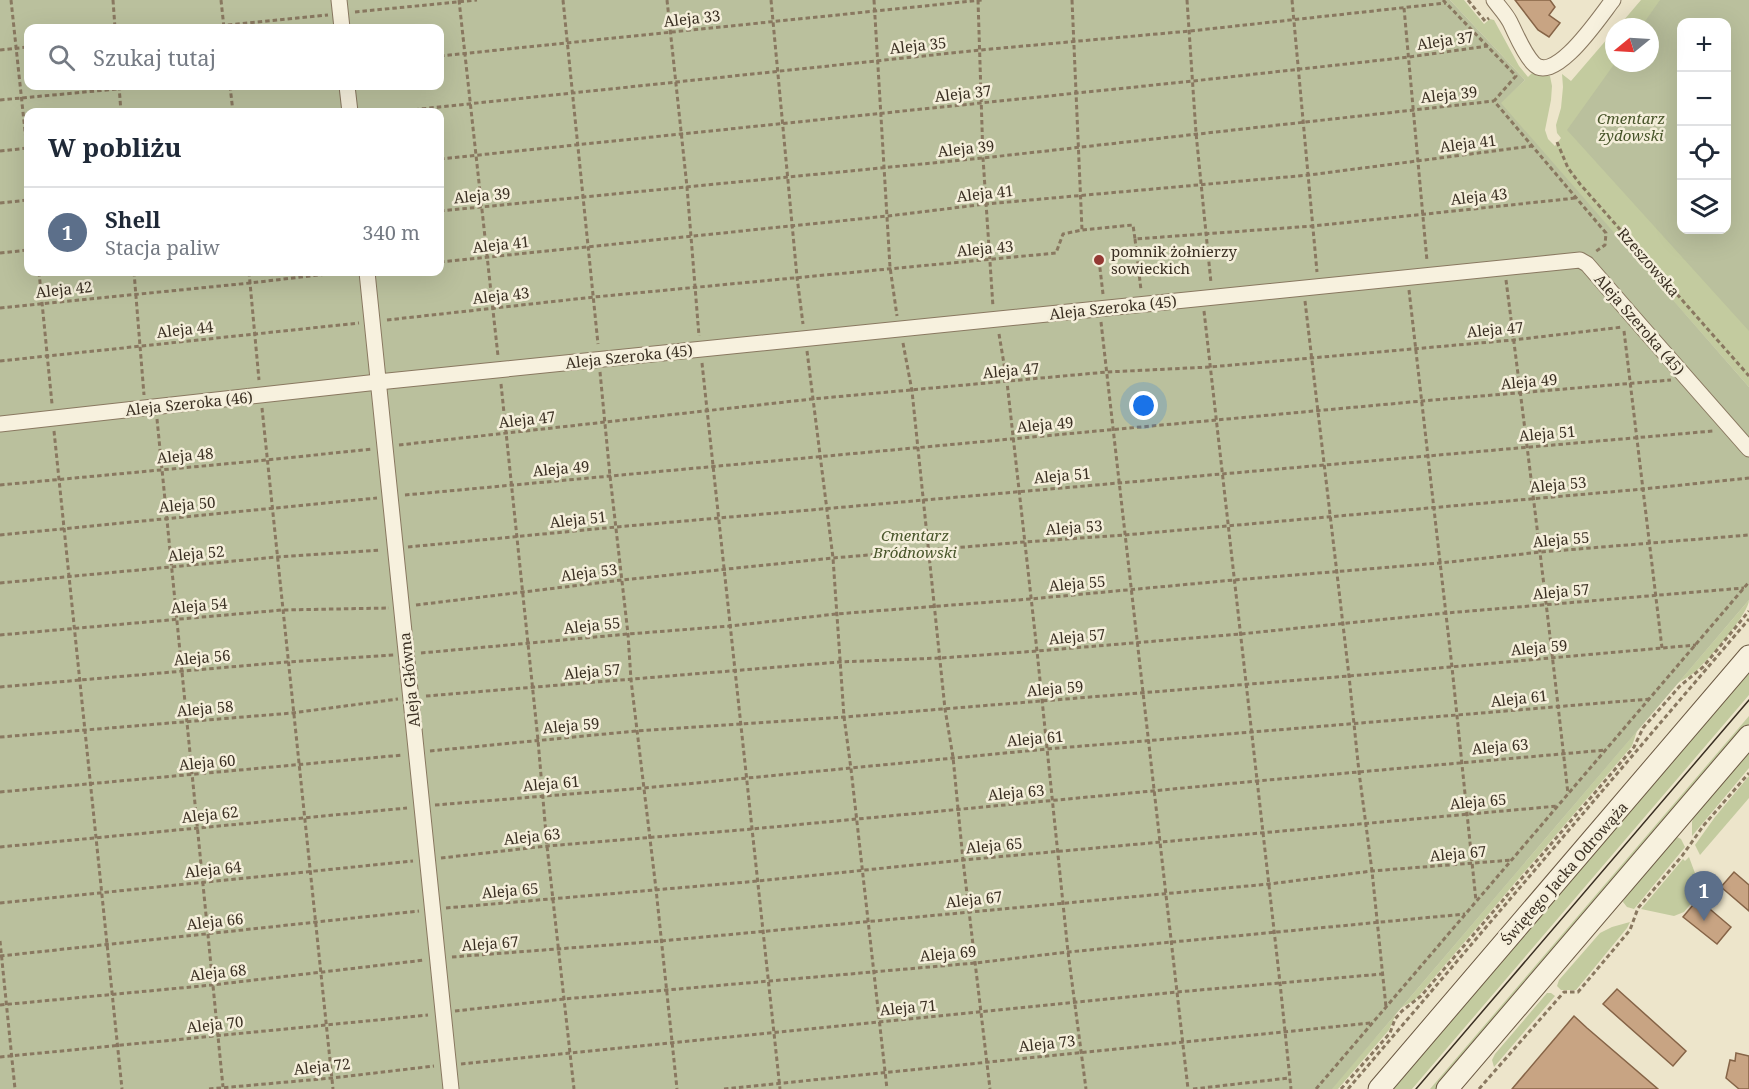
<!DOCTYPE html>
<html lang="pl">
<head>
<meta charset="utf-8">
<style>
	:root { --surface:#fff; --page:#f6f6f7; --text:#1f2937; --muted:#747a83; --line:#e0e1e3; --accent:#943933 }
	body { margin:0; font-family:"Noto Serif",serif; background:var(--page); color:var(--text) }
	.controls { position:absolute; right:18px; top:18px; display:grid; overflow:hidden; border-radius:12px; box-shadow:0 6px 24px #0002 }
	.controls button { width:54px; height:54px; display:grid; place-items:center; padding:0; border:0; border-bottom:2px solid var(--line); background:var(--surface); color:var(--text); font:30px sans-serif }
	.compass { position:absolute; left:1605px; top:18px; width:54px; height:54px; border-radius:50%; background:var(--surface); box-shadow:0 6px 24px #0002; rotate:252deg }
	.you { position:absolute; left:1144px; top:406px; width:21px; height:21px; margin:-15px; border:4px solid #fff; border-radius:50%; background:#1a73e8; box-shadow:0 0 0 9px #1a73e833 }
	.badge { display:grid; place-items:center; width:39px; height:39px; border-radius:50%; background:var(--accent); color:#fff; font-size:20px; font-weight:700 }
	.pin { position:absolute; translate:-50% -50px; filter:drop-shadow(0 2px 3px #0008) }
	.pin::after { content:''; position:absolute; top:32px; width:21px; height:18px; background:inherit; clip-path:polygon(0 0,100% 0,50% 100%) }
	.list { margin:0; padding:0; list-style:none }
	h2 { display:flex; justify-content:space-between; align-items:center; height:78px; margin:0; padding:0 24px; font-size:26px }
	h2 small { font-size:20px; font-weight:400; color:var(--muted) }
	.list li { display:grid; grid-template-columns:39px 1fr auto; gap:18px; align-items:center; box-sizing:border-box; height:90px; padding:0 24px; border-top:2px solid var(--line) }
	.list b { display:block; font-size:22px; white-space:nowrap }
	.list p { margin:0; font-size:20px; white-space:nowrap; color:var(--muted) }
	.list em { font-size:20px; font-style:normal; color:var(--muted) }
	.icon { flex:none; width:33px; height:33px; fill:none; stroke:currentColor; stroke-width:2; stroke-linecap:round; stroke-linejoin:round }
	.map { position:relative; flex:none; width:1749px; height:1089px; overflow:hidden }
	.search { position:absolute; background:var(--surface); box-shadow:0 6px 24px #0002; left:24px; top:24px; width:420px; height:66px; display:flex; align-items:center; gap:15px; box-sizing:border-box; padding:0 21px; border-radius:12px; color:var(--muted); font-size:22px }
	.panel { position:absolute; background:var(--surface); box-shadow:0 6px 24px #0002; left:24px; top:108px; width:420px; height:168px; border-radius:12px }
	.map>svg:first-child { display:block }
	.green { fill:#c3cb9f; fill-rule:evenodd }
	.cemetery { fill:#bac09d; fill-rule:evenodd }
	.building { fill:#c8a483; stroke:#866447; stroke-width:1.5 }
	.lines { fill:none; stroke-linecap:round; stroke-linejoin:round }
	.minor-casing { stroke:#897860; stroke-width:17 }
	.secondary-casing { stroke:#6b5943; stroke-width:23 }
	.path { stroke:#897860; stroke-width:3; stroke-dasharray:4.5 3; stroke-linecap:butt }
	.minor { stroke:#f7f1de; stroke-width:15 }
	.secondary { stroke:#f7f1de; stroke-width:21 }
	.tram { stroke:#3a2f22; stroke-width:1.5 }
	.poi-dot { fill:#943933; stroke:#f4eeda; stroke-width:2 }
	.labels { text-anchor:middle; dominant-baseline:central; stroke-width:5; stroke-linejoin:round; paint-order:stroke }
	.street-label { font-size:15px; fill:#3a2f22; stroke:#f4eeda }
	.park-label { font-size:15px; font-style:italic; fill:#48552a; stroke:#f4eeda }
	.poi-label { font-size:15px; fill:#3a2f22; stroke:#f4eeda; text-anchor:start }
</style>
</head>
<body>
<div class="map">
<svg width="1749" height="1089" viewBox="0 0 1749 1089">
	<rect width="100%" height="100%" fill="#ede5cb"/>
	<!-- green -->
	<g class="green">
		<path d="M1450 0H1464L1484 24 1490 19 1494 20 1519 66 1528 77 1532 73 1538 76H1550L1552 86 1551 100 1545 130 1548 139 1555 146 1561 138 1557 133 1556 125 1561 108 1563 87 1562 74 1571 81 1614 31V63H1650V27H1618L1641 0H1749V387L1500 103 1525 80ZM1682 22H1726V230H1682Z"/>
		<path d="M1749 600C1749 613 1712 655 1701 666 1695 673 1686 678 1678 683Z"/>
		<path d="M1749 670V695L1412 1089H1391Z"/>
		<path d="M1749 716V724L1437 1089H1430Z"/>
		<path d="M1637 731 1632 746 1421 993 1416 999 1401 1008Z"/>
		<path d="M1749 750V768L1692 836V822L1695 813Z"/>
		<path d="M1749 776V798L1700 855 1695 845 1715 817Z"/>
		<path d="M1677 837 1681 839 1685 847 1634 909 1627 907 1623 902 1624 899Z"/>
		<path d="M1689 857 1699 884V890L1698 895 1684 912 1674 916 1641 909 1683 859 1685 861Z"/>
		<path d="M1630 922 1627 928 1576 990H1561L1557 986 1559 980 1600 933 1612 927Z"/>
		<path d="M1547 993H1551L1555 996 1494 1067 1492 1060 1495 1054Z"/>
		<path d="M1396 1014 1389 1030 1338 1089H1331Z"/>
	</g>
	<!-- cemetery -->
	<g class="cemetery">
		<path d="M0 0H1450L1525 80 1501 103 1749 387V600L1332 1089H0ZM28 28H440V86H28ZM28 112H440V272H28Z"/>
		<path d="M1660 0H1749V331L1567 130 1615 63H1650V27H1641ZM1682 22H1726V230H1682Z"/>
	</g>
	<!-- building -->
	<g class="building">
		<path d="M1515 0H1550L1555 7 1549 15 1560 23 1549 37 1538 30Z"/>
		<path d="M1734 872 1749 885V911L1721 887Z"/>
		<path d="M1698 899 1731 927 1717 944 1683 917Z"/>
		<path d="M1617 989 1686 1051 1673 1066 1603 1004Z"/>
		<path d="M1574 1016 1587 1028 1658 1089H1512Z"/>
		<path d="M1736 1053 1749 1056V1089H1739L1726 1078 1730 1060 1735 1061Z"/>
	</g>
	<g class="lines">
		<defs>
			<g id="minor">
				<path d="M339 0 342 28"/>
				<path d="M1494 0C1499 7 1506 14 1510 22 1517 36 1523 52 1533 63 1554 87 1601 15 1613 0"/>
				<path d="M347 86 350 112"/>
				<path d="M367 272 451 1089"/>
				<path d="M0 424 378 382 1580 260 1587 264 1640 325 1749 449"/>
			</g>
			<g id="secondary">
				<path d="M1379 1089 1749 656"/>
				<path d="M1447 1089 1749 736"/>
			</g>
		</defs>
		<!-- minor casing -->
		<use href="#minor" class="minor-casing"/>
		<!-- secondary casing -->
		<use href="#secondary" class="secondary-casing"/>
		<!-- path -->
		<g class="path">
			<path d="M11 0 28 159"/>
			<path d="M113 0 115 28"/>
			<path d="M221 0 224 28"/>
			<path d="M459 0 498 356"/>
			<path d="M563 0 598 344"/>
			<path d="M667 0 687 187 699 336"/>
			<path d="M771 0 797 277 803 324"/>
			<path d="M874 0 890 267 897 316"/>
			<path d="M978 0 983 158 993 307"/>
			<path d="M1072 0 1082 230"/>
			<path d="M1187 0 1196 133 1211 283"/>
			<path d="M1292 0 1317 272"/>
			<path d="M1443 0 1516 76 1494 101 1606 233 1605 245 1595 252"/>
			<path d="M1468 0 1485 21 1489 18"/>
			<path d="M1404 8 1427 261"/>
			<path d="M355 12 477 0"/>
			<path d="M198 28 328 15"/>
			<path d="M0 50 28 47"/>
			<path d="M440 56 982 0"/>
			<path d="M119 86 121 112"/>
			<path d="M230 86 233 112"/>
			<path d="M0 100 149 86"/>
			<path d="M392 112 980 50 1190 31 1446 3"/>
			<path d="M1557 142 1568 168 1580 184 1749 376"/>
			<path d="M0 151 28 148"/>
			<path d="M440 159 1193 81 1409 57 1488 46"/>
			<path d="M0 203 28 200"/>
			<path d="M440 211 983 158 1494 101"/>
			<path d="M1135 239 1141 290"/>
			<path d="M0 253 28 250"/>
			<path d="M1099 260 1103 294"/>
			<path d="M440 262 888 216 986 204 1309 175 1532 146"/>
			<path d="M39 272 52 404"/>
			<path d="M134 272 144 395"/>
			<path d="M249 272 259 380"/>
			<path d="M1506 280C1528 451 1549 623 1568 794"/>
			<path d="M1409 290 1452 667 1476 901"/>
			<path d="M1305 301 1349 676 1359 772 1372 871 1386 1007"/>
			<path d="M0 308 250 283 344 272"/>
			<path d="M1204 311 1280 983 1291 1089"/>
			<path d="M387 320 594 297 1056 253 1063 234 1082 230 1133 225 1135 239 1313 226 1576 198"/>
			<path d="M1101 322 1188 1089"/>
			<path d="M1624 331 1662 648"/>
			<path d="M999 334 1007 382 1037 651 1068 952 1086 1089"/>
			<path d="M903 343 912 391 945 709 953 757 963 860 990 1089"/>
			<path d="M807 351 833 558 844 717 851 769 887 1089"/>
			<path d="M0 361 359 323"/>
			<path d="M702 363 780 1089"/>
			<path d="M600 372 610 476 628 634 631 680 656 889 677 1089"/>
			<path d="M501 384 538 740 547 846 574 1089"/>
			<path d="M262 408 333 1089"/>
			<path d="M157 419 223 1087"/>
			<path d="M54 431 122 1089"/>
			<path d="M399 445 812 399 1107 372 1210 367 1513 340 1623 327"/>
			<path d="M0 485 267 460 372 449"/>
			<path d="M405 495 1422 401 1671 380"/>
			<path d="M0 535 377 498"/>
			<path d="M408 547 616 527 1713 431"/>
			<path d="M0 583 277 557 381 550"/>
			<path d="M416 605 622 580 833 558 1024 542 1125 535 1643 489 1749 478"/>
			<path d="M0 635 282 610 389 608"/>
			<path d="M421 653 628 634 730 626 836 614 1030 599 1234 580 1440 563 1541 552 1749 535"/>
			<path d="M0 687 287 662 394 655"/>
			<path d="M426 696 839 662 941 658 1037 651 1240 634 1446 613 1744 588"/>
			<path d="M0 737 292 713 398 699"/>
			<path d="M430 751 636 731 844 717 1349 676 1696 645"/>
			<path d="M0 792 403 755"/>
			<path d="M435 805 644 788 1047 749 1650 699"/>
			<path d="M0 847 407 808"/>
			<path d="M441 858 547 846 752 829 1257 781 1606 750"/>
			<path d="M0 903 413 861"/>
			<path d="M446 908 758 881 963 860 1558 806"/>
			<path d="M0 941 15 1089"/>
			<path d="M0 956 419 911"/>
			<path d="M452 957 661 941 1269 884 1372 871 1512 860"/>
			<path d="M0 1005 212 985 425 960"/>
			<path d="M455 1011 564 999 975 963 1068 952 1465 914"/>
			<path d="M0 1057 428 1015"/>
			<path d="M461 1064 1177 992 1382 974"/>
			<path d="M209 1089 332 1078 434 1066"/>
			<path d="M724 1089 1371 1023"/>
			<path d="M1193 1089 1289 1078"/>
			<path d="M1316 1089 1749 582"/>
			<path d="M1341 1089 1390 1033 1395 1019 1402 1011 1421 996 1634 747 1643 728 1680 686 1703 667 1749 611"/>
			<path d="M1348 1089 1749 619"/>
			<path d="M1479 1089 1564 992H1578L1630 930 1638 908 1682 856 1704 825 1749 773"/>
		</g>
		<!-- minor -->
		<use href="#minor" class="minor"/>
		<!-- secondary -->
		<use href="#secondary" class="secondary"/>
		<!-- tram -->
		<path class="tram" d="M1416 1089 1749 700"/>
	</g>
	<!-- markers -->
	<circle class="poi-dot" cx="1099" cy="260" r="6"/>
	<g class="labels">
		<!-- street labels -->
		<g class="street-label">
			<text transform="translate(692 18) rotate(-6)">Aleja 33</text>
			<text transform="translate(1445 40) rotate(-8)">Aleja 37</text>
			<text transform="translate(918 45) rotate(-6)">Aleja 35</text>
			<text transform="translate(963 93) rotate(-6)">Aleja 37</text>
			<text transform="translate(1449 94) rotate(-6)">Aleja 39</text>
			<text transform="translate(1468 143) rotate(-7)">Aleja 41</text>
			<text transform="translate(966 148) rotate(-6)">Aleja 39</text>
			<text transform="translate(985 193) rotate(-6)">Aleja 41</text>
			<text transform="translate(482 195) rotate(-5)">Aleja 39</text>
			<text transform="translate(1479 196) rotate(-6)">Aleja 43</text>
			<text transform="translate(501 244) rotate(-6)">Aleja 41</text>
			<text transform="translate(985 248) rotate(-5)">Aleja 43</text>
			<text transform="translate(1649 262) rotate(49)">Rzeszowska</text>
			<text transform="translate(64 289) rotate(-6)">Aleja 42</text>
			<text transform="translate(501 295) rotate(-6)">Aleja 43</text>
			<text transform="translate(1113 307) rotate(-6)">Aleja Szeroka (45)</text>
			<text transform="translate(1640 324) rotate(49)">Aleja Szeroka (45)</text>
			<text transform="translate(185 329) rotate(-6)">Aleja 44</text>
			<text transform="translate(1495 329) rotate(-5)">Aleja 47</text>
			<text transform="translate(629 356) rotate(-6)">Aleja Szeroka (45)</text>
			<text transform="translate(1011 370) rotate(-5)">Aleja 47</text>
			<text transform="translate(1529 381) rotate(-5)">Aleja 49</text>
			<text transform="translate(189 403) rotate(-6)">Aleja Szeroka (46)</text>
			<text transform="translate(527 419) rotate(-6)">Aleja 47</text>
			<text transform="translate(1045 424) rotate(-5)">Aleja 49</text>
			<text transform="translate(1547 433) rotate(-5)">Aleja 51</text>
			<text transform="translate(185 455) rotate(-5)">Aleja 48</text>
			<text transform="translate(561 468) rotate(-5)">Aleja 49</text>
			<text transform="translate(1062 475) rotate(-5)">Aleja 51</text>
			<text transform="translate(1558 484) rotate(-5)">Aleja 53</text>
			<text transform="translate(187 504) rotate(-5)">Aleja 50</text>
			<text transform="translate(578 519) rotate(-6)">Aleja 51</text>
			<text transform="translate(1074 527) rotate(-4)">Aleja 53</text>
			<text transform="translate(1561 539) rotate(-5)">Aleja 55</text>
			<text transform="translate(196 553) rotate(-5)">Aleja 52</text>
			<text transform="translate(589 572) rotate(-7)">Aleja 53</text>
			<text transform="translate(1077 583) rotate(-5)">Aleja 55</text>
			<text transform="translate(1561 591) rotate(-5)">Aleja 57</text>
			<text transform="translate(199 605) rotate(-5)">Aleja 54</text>
			<text transform="translate(592 625) rotate(-6)">Aleja 55</text>
			<text transform="translate(1077 636) rotate(-5)">Aleja 57</text>
			<text transform="translate(1539 647) rotate(-5)">Aleja 59</text>
			<text transform="translate(202 657) rotate(-5)">Aleja 56</text>
			<text transform="translate(592 671) rotate(-5)">Aleja 57</text>
			<text transform="translate(409 680) rotate(-96)">Aleja Główna</text>
			<text transform="translate(1055 688) rotate(-5)">Aleja 59</text>
			<text transform="translate(1519 698) rotate(-6)">Aleja 61</text>
			<text transform="translate(205 708) rotate(-5)">Aleja 58</text>
			<text transform="translate(571 725) rotate(-5)">Aleja 59</text>
			<text transform="translate(1035 738) rotate(-5)">Aleja 61</text>
			<text transform="translate(1500 746) rotate(-5)">Aleja 63</text>
			<text transform="translate(207 762) rotate(-5)">Aleja 60</text>
			<text transform="translate(551 783) rotate(-5)">Aleja 61</text>
			<text transform="translate(1016 792) rotate(-5)">Aleja 63</text>
			<text transform="translate(1478 801) rotate(-5)">Aleja 65</text>
			<text transform="translate(210 814) rotate(-6)">Aleja 62</text>
			<text transform="translate(532 836) rotate(-6)">Aleja 63</text>
			<text transform="translate(994 845) rotate(-5)">Aleja 65</text>
			<text transform="translate(1458 853) rotate(-5)">Aleja 67</text>
			<text transform="translate(213 869) rotate(-6)">Aleja 64</text>
			<text transform="translate(1564 873) rotate(-49)">Świętego Jacka Odrowąża</text>
			<text transform="translate(510 890) rotate(-5)">Aleja 65</text>
			<text transform="translate(974 899) rotate(-6)">Aleja 67</text>
			<text transform="translate(215 921) rotate(-6)">Aleja 66</text>
			<text transform="translate(490 943) rotate(-4)">Aleja 67</text>
			<text transform="translate(948 953) rotate(-5)">Aleja 69</text>
			<text transform="translate(218 972) rotate(-6)">Aleja 68</text>
			<text transform="translate(908 1007) rotate(-5)">Aleja 71</text>
			<text transform="translate(215 1024) rotate(-6)">Aleja 70</text>
			<text transform="translate(1047 1043) rotate(-6)">Aleja 73</text>
			<text transform="translate(322 1066) rotate(-6)">Aleja 72</text>
		</g>
		<!-- park labels -->
		<g class="park-label">
			<text x="1631" y="118">Cmentarz<tspan x="1631" dy="17">żydowski</tspan></text>
			<text x="915" y="535">Cmentarz<tspan x="915" dy="17">Bródnowski</tspan></text>
		</g>
		<!-- poi labels -->
		<g class="poi-label">
			<text x="1111" y="251">pomnik żołnierzy<tspan x="1111" dy="17">sowieckich</tspan></text>
		</g>
	</g>
</svg>
<div class="controls">
<button>+</button>
<button>−</button>
<button><svg class="icon" aria-label="locate" viewBox="0 0 24 24"><circle cx="12" cy="12" r="6"/><path d="M12 2v4M12 18v4M2 12h4M18 12h4"/></svg></button>
<button><svg class="icon" aria-label="layers" viewBox="0 0 24 24"><path d="M12 4l9 5-9 5-9-5zM3 14l9 5 9-5"/></svg></button>
</div>
<svg class="compass" viewBox="-18 -18 36 36"><path d="M0-13l5 13h-10z" fill="#e53935"/><path d="M0 13l5-13h-10z" fill="#747a83"/></svg>
<div class="you"></div>
<div class="pin badge" style="left:1704px;top:921px;background:#5c6f8a">1</div>
<div class="search"><svg class="icon" aria-label="search" viewBox="0 0 24 24"><circle cx="10" cy="10" r="6"/><path d="M15 15l6 6"/></svg>Szukaj tutaj</div>
<section class="panel">
<h2>W pobliżu<small></small></h2>
<ul class="list">
<li><span class="badge" style="background:#5c6f8a">1</span><div><b>Shell</b><p>Stacja paliw</p></div><em>340 m</em></li>
</ul>
</section>
</div>
</body>
</html>
